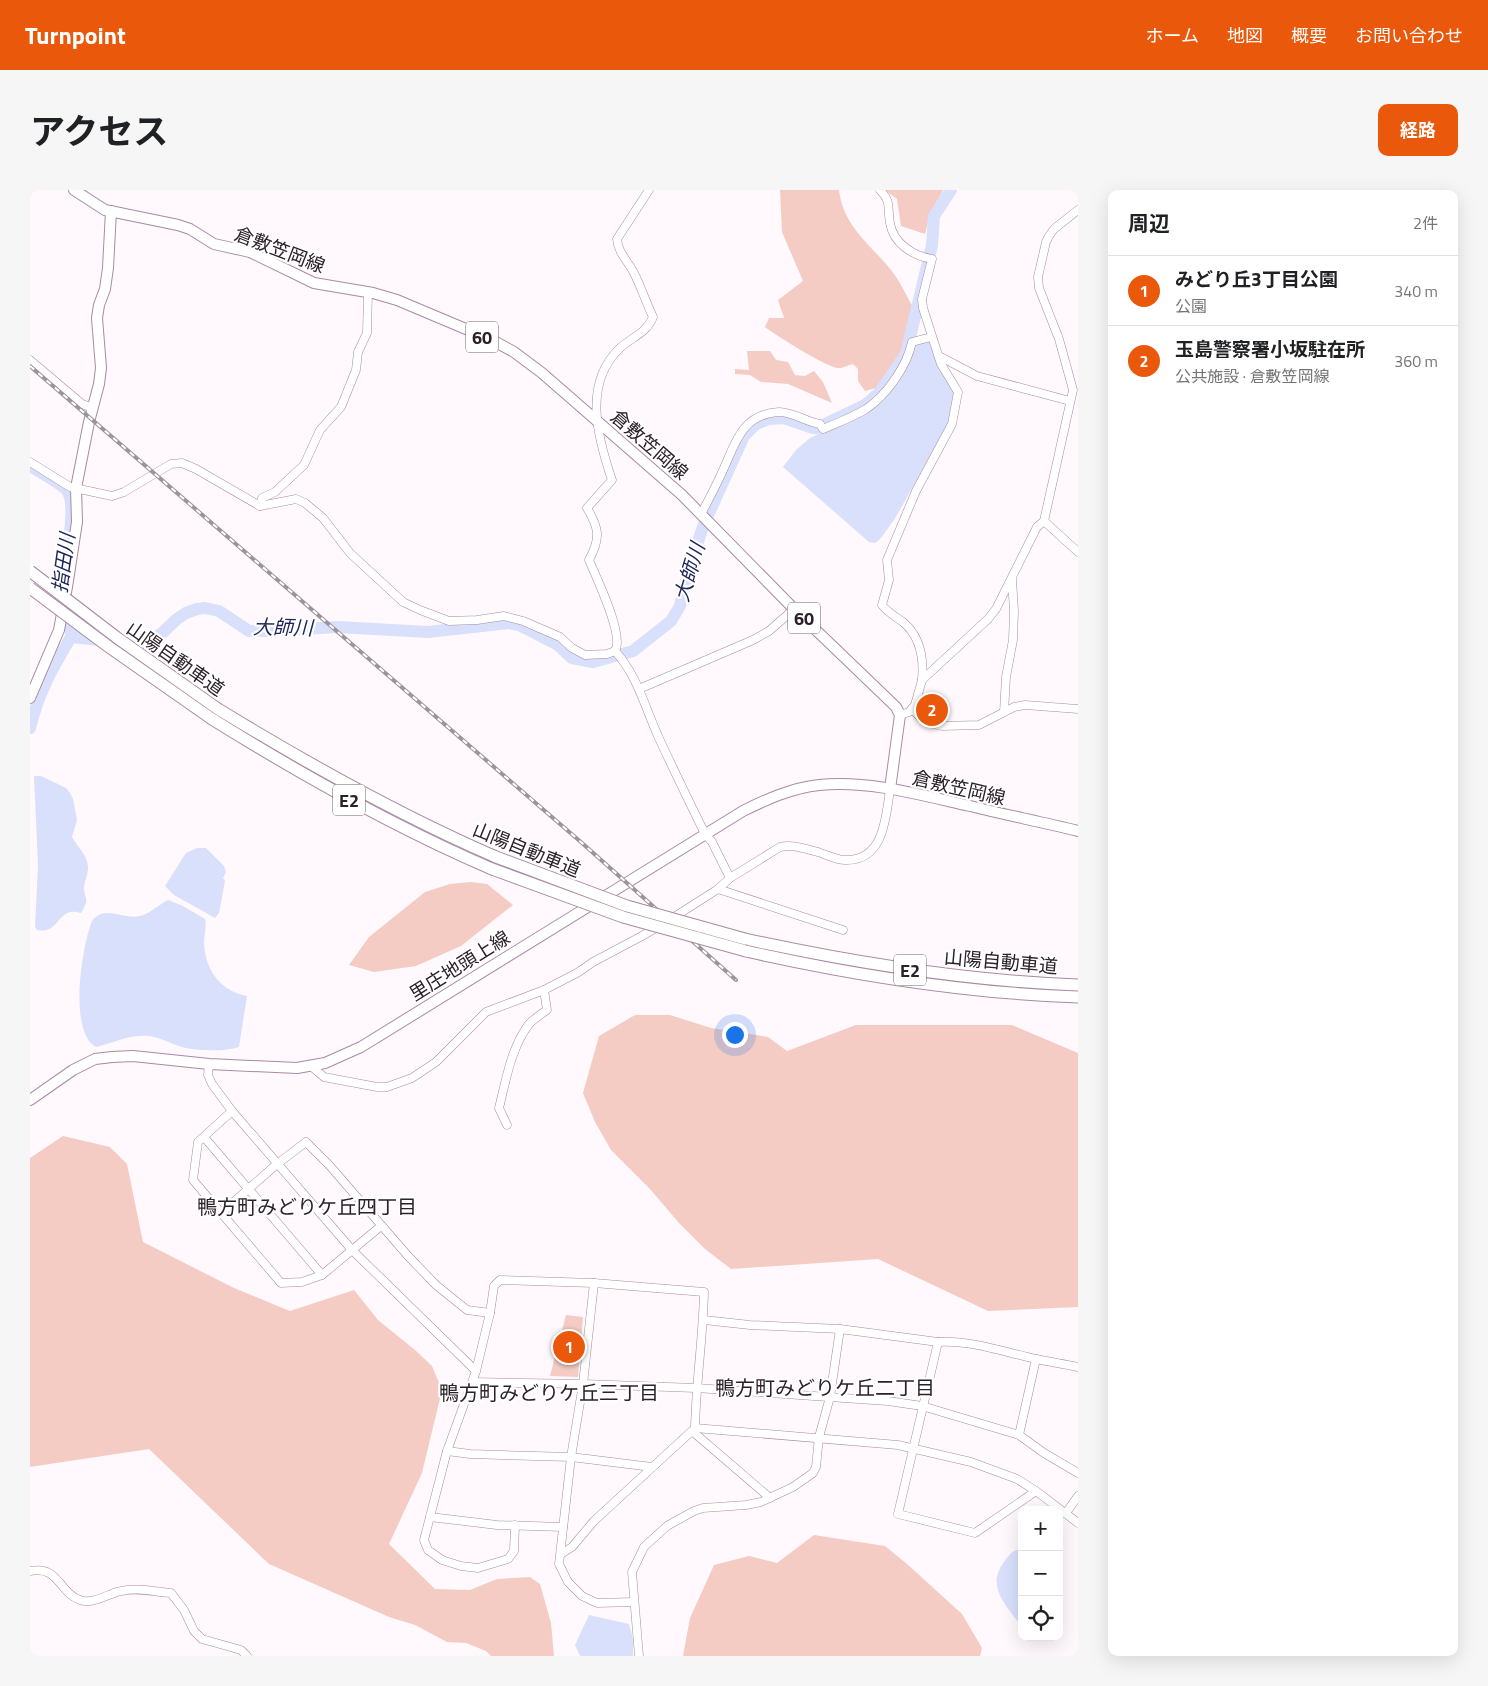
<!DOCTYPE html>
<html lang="ja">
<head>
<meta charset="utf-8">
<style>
	:root { --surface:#fff; --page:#f6f6f6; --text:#202124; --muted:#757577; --line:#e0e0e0; --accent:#ea580c }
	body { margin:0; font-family:"Titillium Web","Noto Sans JP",sans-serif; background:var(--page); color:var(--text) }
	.controls { position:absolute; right:15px; bottom:15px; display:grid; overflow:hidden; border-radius:10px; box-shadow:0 5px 20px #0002 }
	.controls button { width:45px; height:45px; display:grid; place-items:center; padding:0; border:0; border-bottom:1px solid var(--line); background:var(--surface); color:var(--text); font:25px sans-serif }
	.you { position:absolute; left:704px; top:844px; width:18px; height:18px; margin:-12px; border:4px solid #fff; border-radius:50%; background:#1a73e8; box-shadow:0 0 0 8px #1a73e833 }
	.badge { display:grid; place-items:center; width:32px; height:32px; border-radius:50%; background:var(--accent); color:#fff; font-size:16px; font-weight:700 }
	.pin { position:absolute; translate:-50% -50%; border:2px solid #fff; box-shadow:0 1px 5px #0006 }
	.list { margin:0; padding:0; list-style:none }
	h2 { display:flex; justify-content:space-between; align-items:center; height:65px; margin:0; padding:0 20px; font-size:21px }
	h2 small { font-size:16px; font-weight:400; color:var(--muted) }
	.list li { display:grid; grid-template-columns:32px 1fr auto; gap:15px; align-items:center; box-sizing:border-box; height:70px; padding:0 20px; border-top:1px solid var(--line) }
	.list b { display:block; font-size:19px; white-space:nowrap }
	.list p { margin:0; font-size:16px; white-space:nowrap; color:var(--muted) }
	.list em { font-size:16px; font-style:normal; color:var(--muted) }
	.icon { flex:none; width:28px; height:28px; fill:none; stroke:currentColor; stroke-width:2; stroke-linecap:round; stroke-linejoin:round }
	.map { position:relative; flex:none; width:1048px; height:1466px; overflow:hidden; border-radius:10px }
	header { display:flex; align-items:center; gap:30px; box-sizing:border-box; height:70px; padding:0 25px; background:var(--accent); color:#fff }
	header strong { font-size:24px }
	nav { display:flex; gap:28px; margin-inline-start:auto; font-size:18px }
	.intro { display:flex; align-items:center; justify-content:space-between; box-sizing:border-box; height:120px; padding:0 30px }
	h1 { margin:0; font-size:35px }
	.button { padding:12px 22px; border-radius:10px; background:var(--accent); color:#fff; font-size:18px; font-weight:700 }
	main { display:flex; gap:30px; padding:0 30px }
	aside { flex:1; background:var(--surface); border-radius:10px; box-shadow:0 5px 20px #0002 }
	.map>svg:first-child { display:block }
	.green { fill:#f4ccc4 }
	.water { fill:#d8e0fb }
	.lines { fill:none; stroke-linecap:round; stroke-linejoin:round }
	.river { stroke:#d8e0fb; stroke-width:12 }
	.minor-casing { stroke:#a88aa2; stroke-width:9 }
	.major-casing { stroke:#a88aa2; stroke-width:12 }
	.highway-casing { stroke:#a88aa2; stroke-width:13 }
	.minor { stroke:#fff; stroke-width:8 }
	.major { stroke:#fff; stroke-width:10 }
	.highway { stroke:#fff; stroke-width:11 }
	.rail-casing { stroke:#9d949b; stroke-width:4 }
	.rail { stroke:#fff; stroke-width:2; stroke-dasharray:5.5; stroke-linecap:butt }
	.highway-bridge-casing { stroke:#a88aa2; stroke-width:13; stroke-linecap:butt }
	.highway-bridge { stroke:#fff; stroke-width:11 }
	.labels { text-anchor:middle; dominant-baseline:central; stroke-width:4.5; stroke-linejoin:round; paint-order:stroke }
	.shield { fill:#fff; stroke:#6b646a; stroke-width:1 }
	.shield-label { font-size:18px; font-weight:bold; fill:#2c212a }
	.street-label { font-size:19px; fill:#2c212a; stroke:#fff }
	.water-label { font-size:20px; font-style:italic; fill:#1e2559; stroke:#fff }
	.neighbourhood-label { font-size:20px; fill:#2c212a; stroke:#fff }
</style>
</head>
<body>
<header>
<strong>Turnpoint</strong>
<nav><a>ホーム</a><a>地図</a><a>概要</a><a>お問い合わせ</a></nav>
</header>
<div class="intro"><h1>アクセス</h1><a class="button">経路</a></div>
<main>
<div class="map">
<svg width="1048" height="1466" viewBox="0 0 1048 1466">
	<rect width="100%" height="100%" fill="#fff8fd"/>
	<!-- green -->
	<g class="green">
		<path d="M750 0H809C813 36 840 54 861 80 870 91 876 105 883 117L873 162 850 197 835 201 828 191V179L823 174C818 175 812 179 807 178 795 176 747 146 735 137L739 128H754L748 110 773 91 752 42Z"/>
		<path d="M855 0H913L900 25 895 44 871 36 867 9Z"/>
		<path d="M717 161H740L746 170 758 172 765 185 775 186 784 181 793 192 802 213 758 194 731 192 720 185 705 184V179L719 180Z"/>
		<path d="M441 692 457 694 483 715 431 756 386 776 344 782 319 775 339 747 395 702 420 694Z"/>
		<path d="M605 825H640L681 838 738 847 757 861 826 835H982L1048 863V1117L958 1121 848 1069 701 1079 675 1059 649 1033 620 999 581 960 565 932 553 903 569 846Z"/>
		<path d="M33 946 80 957 97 974 113 1052 204 1098 260 1121 324 1100 348 1130 385 1160 402 1176 412 1200 392 1283 359 1354 405 1399 440 1400 467 1389 500 1387 510 1394 521 1433 524 1466H461L456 1461 436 1453 417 1452 385 1435 359 1427 239 1374 119 1259 0 1277V968Z"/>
		<path d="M536 1125 553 1127 548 1187 520 1186Z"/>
		<path d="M784 1345 855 1356 877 1374 932 1424 952 1458 950 1466H653L660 1428 684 1375 719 1366 747 1373Z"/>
	</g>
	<!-- water -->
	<g class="water">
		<path d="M899 149 926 202 921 230 864 330 850 349 845 353 839 352 753 277 766 260 780 248 834 222 845 215 885 154Z"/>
		<path d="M4 586H11L36 598 40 603 43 609 47 630 42 647C48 658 58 665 58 678 58 684 55 691 54 697 54 711 61 707 51 723 27 715 30 745 7 740L5 737 8 675Z"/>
		<path d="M167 658H176L194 676 196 682 193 688 195 691 189 723 185 728 144 705 135 696 156 663Z"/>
		<path d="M138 710 153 716 175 729C177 737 174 745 174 753 175 779 190 801 217 806L209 857C194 862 167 861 152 857 141 854 130 847 119 846 101 844 83 853 66 857 38 842 52 756 62 731 74 714 93 730 110 726 121 723 128 715 138 710Z"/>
		<path d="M992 1359V1436H991C977 1416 955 1397 974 1372 979 1365 983 1359 992 1359Z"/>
		<path d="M559 1425 599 1434 603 1449V1466H550L545 1455Z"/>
	</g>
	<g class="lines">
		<!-- river -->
		<g class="river">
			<path d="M41 447 71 450 89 460 100 462 131 444 147 429 156 423 167 419 175 418 189 421 219 441H238L308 437 398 442 479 433 489 435 528 455 542 468 563 472 603 461 641 431 650 416 660 375 674 334 714 246 726 234 739 229 754 228 783 238H787L835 215 850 202 876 164 902 55 904 26 921 0"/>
			<path d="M0 538C9 501 22 479 41 447V440L27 417C32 395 48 320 38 302 35 296 8 281 0 276"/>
		</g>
		<defs>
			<g id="minor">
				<path d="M619 0 587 49C588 63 598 71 604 83 611 97 616 112 623 127 617 143 602 147 590 158 553 193 567 246 582 290L557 318C569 338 571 348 559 370 566 387 595 446 585 461 607 485 615 517 628 546 643 579 659 611 675 644L682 652 700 688"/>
				<path d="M850 0C862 12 857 18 860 33 863 53 883 66 902 69L892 109 893 118 911 174 928 202 922 234 886 301 857 370 859 390 852 415C857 422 866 427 873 432 891 447 894 468 892 490"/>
				<path d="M909 166 947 186 1040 211"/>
				<path d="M0 170 52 214 63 218"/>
				<path d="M0 272 40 297 82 306 94 302 141 274 152 273 166 279 230 316 266 309 275 313 293 328 320 363 360 400 373 412 390 420 419 431 447 430 474 426 493 431 530 447 542 458 555 465 577 464 585 461"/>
				<path d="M230 316 232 308 245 302 274 275 290 240 311 217 326 180 328 162 337 143 338 102"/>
				<path d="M671 324C679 309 687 294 694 278 706 251 713 224 749 222 764 222 776 232 790 234L793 239C807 233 823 227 836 219 857 205 877 176 882 152L901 147"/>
				<path d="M1014 331 1048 362"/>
				<path d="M609 499 723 450 739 441 764 419"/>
				<path d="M882 519 891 528 900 533 912 536 949 535 984 517 995 515 1048 519"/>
				<path d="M974 522 976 487 983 450 984 421 982 390"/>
				<path d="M870 525 879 522 885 515 892 490 958 429 966 419 1007 337 1014 331 1043 200 1029 149 1009 98 1008 87 1016 52 1019 46 1024 39 1048 20"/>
				<path d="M688 699 813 740"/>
				<path d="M641 729 688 699 700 688 750 657C763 654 775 659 788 662 797 665 808 671 817 670 854 670 856 627 860 599"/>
				<path d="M179 874 178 885 182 894 202 921 322 1060 446 1181"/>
				<path d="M281 876 294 887 347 897H357L382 888 406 872 456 822 514 800 547 783 563 772 612 746 629 736"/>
				<path d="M202 921 168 952 163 990 251 1093 272 1092 292 1085 351 1036"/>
				<path d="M477 935 469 918C476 890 481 858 499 834 504 829 511 824 517 820L514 800"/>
				<path d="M174 947 292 1085"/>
				<path d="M191 1023 247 974 276 952 300 976 378 1066 406 1095 437 1120 460 1123"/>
				<path d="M564 1093 553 1194 541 1267 529 1374 538 1392 552 1406 567 1413 604 1412"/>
				<path d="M674 1130 720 1135 810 1139 908 1152C941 1150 974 1162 1006 1169 1020 1172 1034 1174 1048 1177"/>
				<path d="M908 1152 868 1324 945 1343 1006 1301"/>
				<path d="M443 1192 553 1194 666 1198 858 1211 892 1216 989 1245 1014 1263 1048 1283"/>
				<path d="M662 1241 740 1308"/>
				<path d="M989 1245 1006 1169"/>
				<path d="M417 1261 440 1264 541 1267 622 1277"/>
				<path d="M1036 1323 1048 1306"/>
				<path d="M400 1327 467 1335 533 1337"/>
				<path d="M485 1335 484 1361 478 1369 448 1378 431 1376 412 1370 398 1360 394 1350 417 1261 446 1181 460 1123 464 1096 470 1090 564 1093 674 1102C673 1148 666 1192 665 1238"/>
				<path d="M531 1364 542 1357 564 1331 665 1238 868 1255 941 1272 987 1289 1006 1301 1048 1333"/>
				<path d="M0 1381C29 1375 29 1403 50 1410 63 1415 79 1403 91 1401 108 1397 124 1402 141 1403L154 1420 164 1441 172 1449 211 1460 217 1466"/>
				<path d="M609 1466 602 1382 614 1357 637 1336 664 1321 673 1318 716 1315 731 1312 763 1297 783 1283 786 1277 789 1247 800 1207 810 1139"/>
			</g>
			<g id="major">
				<path d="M44 0 75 20 148 35 160 39 184 54 220 62 284 93 343 103 367 110 462 150 484 162 512 183 652 305 764 419 866 517 870 525 860 599"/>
				<path d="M0 508 29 440 37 397 47 332 46 298 59 232 69 194 71 178 67 128 69 115 75 99 78 78 81 21"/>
				<path d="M0 910 43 880 65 869 82 867 103 866 179 874 267 878 295 873 331 857 713 621C737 609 762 598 789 595 839 590 891 605 940 616 976 625 1012 632 1048 641"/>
			</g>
			<g id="highway">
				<path d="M188 519C278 574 369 625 466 667"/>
				<path d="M182 529C272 585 364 637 462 679"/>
				<path d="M715 749C825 773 935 791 1048 795"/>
				<path d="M716 761C827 786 934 803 1048 807"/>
			</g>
		</defs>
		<!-- minor casing -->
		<use href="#minor" class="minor-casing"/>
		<!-- major casing -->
		<use href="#major" class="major-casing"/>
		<!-- highway casing -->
		<use href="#highway" class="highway-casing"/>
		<!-- minor -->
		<use href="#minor" class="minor"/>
		<!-- major -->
		<use href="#major" class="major"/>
		<!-- highway -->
		<use href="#highway" class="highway"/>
		<defs>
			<path id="rail" d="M0 176 552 653 706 790"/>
		</defs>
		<!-- rail casing -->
		<use href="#rail" class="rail-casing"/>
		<!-- rail -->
		<use href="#rail" class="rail"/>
		<defs>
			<g id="highway-bridge">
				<path d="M0 381 86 447 188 519"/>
				<path d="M0 398 79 457 182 529"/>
				<path d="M466 667 597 716 715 749"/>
				<path d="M462 679 593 727 716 761"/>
			</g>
		</defs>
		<!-- highway-bridge casing -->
		<use href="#highway-bridge" class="highway-bridge-casing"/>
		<!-- highway-bridge -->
		<use href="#highway-bridge" class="highway-bridge"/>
	</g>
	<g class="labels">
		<!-- shield labels -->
		<g class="shield">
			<rect x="436" y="131.5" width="32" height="31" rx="4"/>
			<rect x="758" y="412.5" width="32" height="31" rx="4"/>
			<rect x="303" y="594.5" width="32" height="31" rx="4"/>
			<rect x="864" y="764.5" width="32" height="31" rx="4"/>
		</g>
		<g class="shield-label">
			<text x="452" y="147">60</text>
			<text x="774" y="428">60</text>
			<text x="319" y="610">E2</text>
			<text x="880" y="780">E2</text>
		</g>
		<!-- street labels -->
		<g class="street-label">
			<text transform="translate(250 59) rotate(21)">倉敷笠岡線</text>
			<text transform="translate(620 254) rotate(41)">倉敷笠岡線</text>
			<text transform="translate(146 468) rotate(35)">山陽自動車道</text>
			<text transform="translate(929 597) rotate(13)">倉敷笠岡線</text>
			<text transform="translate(497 659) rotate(22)">山陽自動車道</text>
			<text transform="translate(971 771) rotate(5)">山陽自動車道</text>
			<text transform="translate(429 775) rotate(-32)">里庄地頭上線</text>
		</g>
		<!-- water labels -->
		<g class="water-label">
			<text transform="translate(33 373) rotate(-82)">指田川</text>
			<text transform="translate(659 382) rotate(-73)">大師川</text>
			<text transform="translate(253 437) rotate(1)">大師川</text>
		</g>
		<!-- neighbourhood labels -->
		<g class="neighbourhood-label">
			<text x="277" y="1016">鴨方町みどりケ丘四丁目</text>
			<text x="795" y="1197">鴨方町みどりケ丘二丁目</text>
			<text x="519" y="1202">鴨方町みどりケ丘三丁目</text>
		</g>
	</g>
</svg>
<div class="controls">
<button>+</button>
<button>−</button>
<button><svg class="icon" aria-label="locate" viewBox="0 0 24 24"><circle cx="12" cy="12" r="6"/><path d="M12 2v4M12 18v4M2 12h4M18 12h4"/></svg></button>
</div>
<div class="you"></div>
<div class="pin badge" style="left:539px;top:1157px">1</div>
<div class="pin badge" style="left:902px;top:520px">2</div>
</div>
<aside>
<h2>周辺<small>2件</small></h2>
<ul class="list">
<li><span class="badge">1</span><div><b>みどり丘3丁目公園</b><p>公園</p></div><em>340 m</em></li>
<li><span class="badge">2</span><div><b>玉島警察署小坂駐在所</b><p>公共施設 · 倉敷笠岡線</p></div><em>360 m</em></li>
</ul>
</aside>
</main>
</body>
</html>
